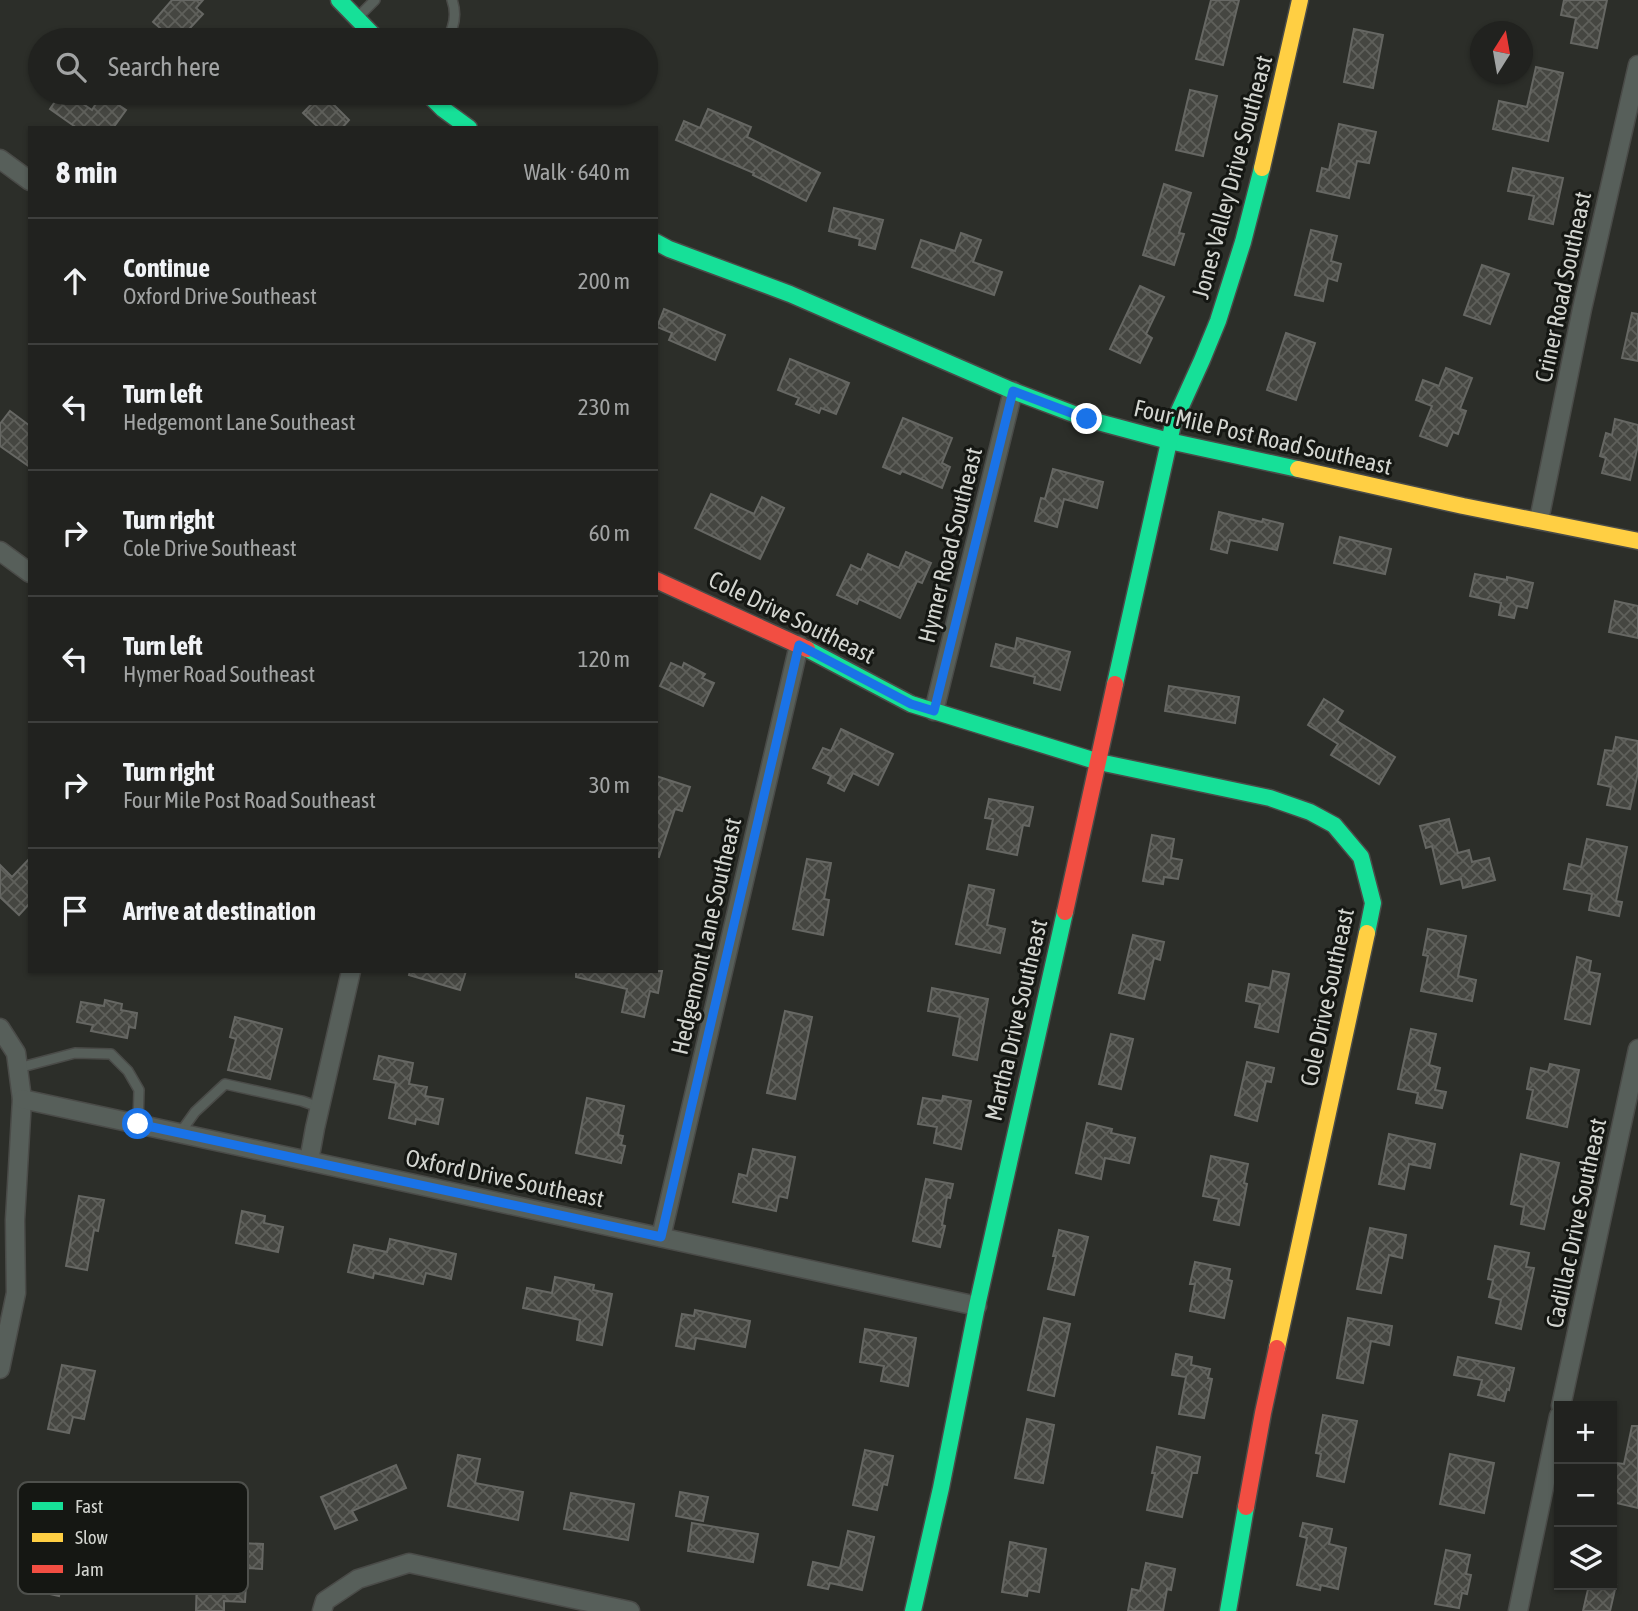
<!DOCTYPE html>
<html lang="en">
<head>
<meta charset="utf-8">
<style>
	:root { --surface:#21221f; --page:#292a28; --text:#f1f3f6; --muted:#a2a4a4; --line:#3e3f3d }
	body { margin:0; font-family:"Asap Condensed",sans-serif; background:var(--page); color:var(--text) }
	.controls { position:absolute; right:21px; bottom:21px; display:grid; overflow:hidden; border-radius:0px; box-shadow:0 2px 5px #0004 }
	.controls button { width:63px; height:63px; display:grid; place-items:center; padding:0; border:0; border-bottom:2px solid var(--line); background:var(--surface); color:var(--text); font:35px sans-serif }
	.compass { position:absolute; left:1470px; top:21px; width:63px; height:63px; border-radius:50%; background:var(--surface); box-shadow:0 2px 5px #0004; rotate:11deg }
	.stop { position:absolute; width:21px; height:21px; margin:-16px; border:5px solid #1a73e8; border-radius:50%; background:#fff }
	.stop.end { background:#1a73e8; border-color:#fff; box-shadow:0 2px 7px #0008 }
	.list { margin:0; padding:0; list-style:none }
	h2 { display:flex; justify-content:space-between; align-items:center; height:91px; margin:0; padding:0 28px; font-size:30px }
	h2 small { font-size:23px; font-weight:400; color:var(--muted) }
	.list li { display:grid; grid-template-columns:46px 1fr auto; gap:21px; align-items:center; box-sizing:border-box; height:126px; padding:0 28px; border-top:2px solid var(--line) }
	.list b { display:block; font-size:26px; white-space:nowrap }
	.list p { margin:0; font-size:23px; white-space:nowrap; color:var(--muted) }
	.list em { font-size:23px; font-style:normal; color:var(--muted) }
	.icon { flex:none; width:38px; height:38px; fill:none; stroke:currentColor; stroke-width:2; stroke-linecap:round; stroke-linejoin:round }
	.map { position:relative; flex:none; width:1638px; height:1611px; overflow:hidden }
	.search { position:absolute; background:var(--surface); box-shadow:0 2px 5px #0004; left:28px; top:28px; width:630px; height:77px; display:flex; align-items:center; gap:18px; box-sizing:border-box; padding:0 24px; border-radius:38px; color:var(--muted); font-size:26px }
	.panel { position:absolute; background:var(--surface); box-shadow:0 2px 5px #0004; left:28px; top:126px; width:630px; height:847px; border-radius:0px }
	.map>svg:first-child { display:block }
	.building { fill:url(#building-cross-hatch); stroke:#666763; stroke-width:2 }
	.lines { fill:none; stroke-linecap:round; stroke-linejoin:round }
	.lane-casing { stroke:#4a4b48; stroke-width:12 }
	.street-casing { stroke:#4a4b48; stroke-width:21 }
	.fast-casing { stroke:#4a4b48; stroke-width:19 }
	.slow-casing { stroke:#4a4b48; stroke-width:19 }
	.jam-casing { stroke:#4a4b48; stroke-width:19 }
	.lane { stroke:#575f5a; stroke-width:9 }
	.street { stroke:#575f5a; stroke-width:18 }
	.fast { stroke:#16e098; stroke-width:16 }
	.slow { stroke:#ffcf43; stroke-width:16 }
	.jam { stroke:#f24e42; stroke-width:16 }
	.route { stroke:#1a73e8; stroke-width:9 }
	.labels { text-anchor:middle; dominant-baseline:central; stroke-width:6; stroke-linejoin:round; paint-order:stroke }
	.street-label { font-size:24px; fill:#d3d5d0; stroke:#151713 }
	.key { fill:#151713; stroke:#4e504c; stroke-width:2 }
	.key-label { font-size:19px; fill:#d3d5d0 }
</style>
</head>
<body>
<div class="map">
<svg width="1638" height="1611" viewBox="0 0 1638 1611">
	<defs>
		<pattern id="building-cross-hatch" width="8" height="8" patternUnits="userSpaceOnUse" patternTransform="scale(1.75)"><rect width="8" height="8" fill="#454641"/><path d="M0 0l8 8M0 8l8-8" fill="none" stroke="#5f605b"/></pattern>
	</defs>
	<rect width="100%" height="100%" fill="#2c2e29"/>
	<!-- building -->
	<g class="building">
		<path d="M172 0H203L196 8 203 14 179 40H174L153 22Z"/>
		<path d="M1211 0H1239L1223 65 1196 59Z"/>
		<path d="M1564 0H1607L1597 48 1571 43 1576 18 1561 15Z"/>
		<path d="M1354 29 1383 35 1373 88 1344 82Z"/>
		<path d="M1536 67 1563 73 1548 141 1493 129 1499 101 1527 107Z"/>
		<path d="M1190 90 1217 96 1203 156 1176 150Z"/>
		<path d="M61 93H67L92 110 102 94 126 110 113 128H77L50 109Z"/>
		<path d="M322 93 349 120 342 128H319L303 113Z"/>
		<path d="M708 109 751 127 747 137 820 173 806 201 753 175 754 173 676 140 684 121 700 128Z"/>
		<path d="M1339 124 1376 132 1369 163 1357 161 1349 198 1317 191 1322 168 1329 170Z"/>
		<path d="M1513 168 1563 178 1553 224 1529 219 1534 196 1508 191Z"/>
		<path d="M1164 184 1191 193 1179 233 1184 234 1174 265 1143 255Z"/>
		<path d="M834 208 883 220 875 249 859 245 860 239 829 231Z"/>
		<path d="M1311 230 1337 236 1331 261 1341 264 1337 281 1328 278 1323 301 1295 295Z"/>
		<path d="M961 233 981 240 973 262 1002 272 994 295 912 267 921 240 955 251Z"/>
		<path d="M1482 265 1509 274 1490 324 1464 315Z"/>
		<path d="M1140 286 1164 297 1146 334 1152 338 1140 363 1110 349Z"/>
		<path d="M664 309 725 335 715 360 669 340 672 333 657 327Z"/>
		<path d="M1632 313 1638 314V361L1622 358Z"/>
		<path d="M1286 333 1315 343 1296 400 1267 390Z"/>
		<path d="M790 359 849 383 836 414 821 408 819 413 796 404 799 398 778 390Z"/>
		<path d="M1446 368 1472 378 1460 409 1466 411 1458 434 1453 432 1447 446 1420 436 1432 406 1416 400 1423 380 1439 386Z"/>
		<path d="M10 411 30 426V467L0 446V424Z"/>
		<path d="M903 418 952 438 942 463 950 467 942 488 902 471 900 474 883 467Z"/>
		<path d="M1615 419 1638 425V445L1630 480 1602 473 1606 458 1600 456 1606 433 1612 435Z"/>
		<path d="M1053 469 1103 482 1097 508 1064 499 1057 527 1035 521 1041 498 1045 499Z"/>
		<path d="M711 494 754 514 762 497 784 508 760 559 695 528Z"/>
		<path d="M1219 512 1262 522 1263 519 1283 524 1277 550 1230 540 1227 553 1211 549Z"/>
		<path d="M1340 537 1391 549 1385 574 1334 563Z"/>
		<path d="M906 552 931 563 922 583 917 581 900 618 859 599 857 604 837 595 851 565 861 570 868 554 899 568Z"/>
		<path d="M1475 574 1507 580V577L1533 583 1527 608 1517 606 1514 618 1499 615 1501 603 1470 596Z"/>
		<path d="M1615 601 1638 606V638L1609 632Z"/>
		<path d="M1017 638 1070 652 1060 690 1034 683 1035 677 991 666 996 644 1015 649Z"/>
		<path d="M671 663 682 668 684 663 705 674 702 678 714 683 703 706 660 686Z"/>
		<path d="M1169 686 1239 697 1235 723 1165 711Z"/>
		<path d="M1324 699 1343 711 1337 721 1395 757 1379 784 1331 755 1338 744 1308 725Z"/>
		<path d="M841 729 893 754 878 785 853 773 844 791 828 783 831 776 813 768 823 748 831 751Z"/>
		<path d="M1616 737 1638 741V772L1630 809 1607 805 1611 787 1598 784 1605 750 1613 751Z"/>
		<path d="M656 776 690 787 682 811 675 809 659 857 656 856Z"/>
		<path d="M989 799 1033 807 1029 826 1023 825 1017 855 987 849 993 819 985 818Z"/>
		<path d="M1449 819 1458 853 1469 850 1472 862 1489 858 1495 880 1463 888 1461 879 1441 884 1432 846 1426 848 1420 826Z"/>
		<path d="M1152 835 1174 839 1171 858 1182 860 1178 879 1164 877 1163 884 1143 881Z"/>
		<path d="M1587 839 1627 847 1616 901 1622 902 1619 916 1589 910 1592 894 1564 889 1569 864 1581 867Z"/>
		<path d="M30 858V903L19 915 0 897V865L12 877Z"/>
		<path d="M807 859 831 863 824 899 829 900 823 935 793 929Z"/>
		<path d="M969 885 994 890 987 925 1005 929 1000 953 956 944Z"/>
		<path d="M1428 929 1466 936 1458 976 1476 980 1472 1001 1421 991 1428 956 1423 955Z"/>
		<path d="M1133 935 1164 942 1160 960 1154 958 1144 999 1119 993Z"/>
		<path d="M1577 957 1591 961 1589 972 1600 974 1590 1024 1565 1019Z"/>
		<path d="M410 971H466L460 990 409 975Z"/>
		<path d="M576 971H662L658 993 650 991 644 1017 622 1012 627 989 576 977Z"/>
		<path d="M1273 971 1289 974 1278 1032 1255 1027 1260 1004 1246 1001 1249 984 1270 988Z"/>
		<path d="M932 988 988 999 977 1060 953 1055 960 1017 928 1011Z"/>
		<path d="M105 1000 122 1004 121 1010 137 1013 135 1028 129 1027 127 1038 91 1031 93 1025 77 1022 81 1002 104 1006Z"/>
		<path d="M785 1011 812 1017 795 1099 767 1093Z"/>
		<path d="M235 1017 282 1029 270 1079 228 1070 236 1039 230 1037Z"/>
		<path d="M1411 1029 1436 1034 1429 1065 1440 1068 1435 1090 1446 1092 1442 1108 1416 1103 1418 1093 1398 1089Z"/>
		<path d="M1111 1034 1133 1039 1121 1089 1099 1084Z"/>
		<path d="M379 1056 413 1063 409 1084 427 1087 425 1096 443 1099 438 1124 416 1119 415 1124 389 1118 396 1083 374 1079Z"/>
		<path d="M1247 1062 1274 1068 1271 1082 1266 1081 1257 1121 1235 1115Z"/>
		<path d="M1550 1064 1579 1070 1567 1127 1527 1118 1533 1090 1527 1089 1531 1068 1548 1072Z"/>
		<path d="M943 1096 971 1101 961 1149 934 1143 937 1127 918 1124 923 1098 942 1101Z"/>
		<path d="M587 1098 624 1106 618 1135 623 1136 621 1145 625 1146 621 1163 576 1153Z"/>
		<path d="M1087 1123 1112 1129 1111 1133 1135 1138 1129 1163 1105 1158 1101 1179 1076 1173Z"/>
		<path d="M1389 1134 1435 1144 1430 1168 1409 1164 1404 1189 1379 1184Z"/>
		<path d="M753 1149 795 1157 787 1198 779 1196 776 1211 733 1202 739 1174 747 1176Z"/>
		<path d="M1521 1154 1559 1163 1544 1229 1521 1224 1524 1207 1511 1204Z"/>
		<path d="M1211 1156 1248 1164 1244 1183 1247 1184 1239 1225 1214 1220 1219 1199 1203 1196Z"/>
		<path d="M926 1179 953 1184 950 1198 947 1197 942 1225 945 1226 940 1247 913 1241Z"/>
		<path d="M79 1196 104 1200 98 1231 94 1230 87 1270 66 1266Z"/>
		<path d="M242 1211 265 1216 264 1223 283 1227 278 1252 236 1243Z"/>
		<path d="M1370 1228 1406 1235 1402 1258 1389 1255 1381 1293 1357 1289Z"/>
		<path d="M1059 1230 1088 1237 1074 1295 1048 1289 1056 1256H1053Z"/>
		<path d="M390 1239 456 1254 451 1279 426 1273 423 1284 374 1273 373 1278 348 1272 354 1245 387 1252Z"/>
		<path d="M1495 1246 1529 1253 1526 1267 1534 1268 1521 1329 1496 1323 1501 1300 1489 1297 1493 1280 1488 1279Z"/>
		<path d="M1195 1262 1230 1269 1228 1280 1232 1281 1224 1318 1190 1311 1195 1284H1190Z"/>
		<path d="M555 1277 594 1285 593 1290 612 1294 602 1345 577 1340 580 1320 523 1308 527 1288 552 1293Z"/>
		<path d="M695 1310 750 1321 745 1347 696 1338 694 1349 676 1346 682 1314 694 1316Z"/>
		<path d="M1044 1318 1070 1324 1054 1396 1028 1390Z"/>
		<path d="M1348 1318 1392 1326 1389 1345 1371 1341 1363 1383 1337 1378Z"/>
		<path d="M865 1329 916 1338 908 1386 881 1381 884 1366 860 1362Z"/>
		<path d="M1176 1354 1192 1357 1191 1365 1210 1369 1208 1378 1212 1379 1204 1418 1179 1414 1186 1377 1172 1375Z"/>
		<path d="M1458 1357 1514 1368 1509 1390 1507 1389 1504 1401 1478 1395 1482 1380 1454 1375Z"/>
		<path d="M62 1365 95 1371 84 1419 73 1417 69 1433 48 1429Z"/>
		<path d="M1323 1415 1357 1421 1344 1482 1317 1476 1321 1454 1316 1453Z"/>
		<path d="M1027 1419 1054 1425 1043 1483 1015 1478Z"/>
		<path d="M1632 1426H1638V1508L1612 1502V1487L1617 1463 1624 1464Z"/>
		<path d="M1157 1447 1200 1457 1197 1473H1192L1182 1517 1147 1510 1155 1473H1152Z"/>
		<path d="M865 1450 893 1456 887 1485 883 1484 877 1510 853 1505Z"/>
		<path d="M1450 1454 1494 1463 1484 1513 1440 1504Z"/>
		<path d="M458 1455 480 1459 475 1483 523 1492 518 1520 448 1506Z"/>
		<path d="M396 1465 406 1488 352 1511 357 1520 335 1529 321 1497Z"/>
		<path d="M680 1492 708 1497 703 1521 676 1516Z"/>
		<path d="M571 1493 634 1504 628 1540 564 1529Z"/>
		<path d="M692 1523 758 1534 753 1562 688 1551Z"/>
		<path d="M1303 1523 1332 1529 1329 1544 1346 1548 1338 1589 1321 1585 1320 1590 1297 1585 1307 1538 1300 1536Z"/>
		<path d="M46 1529 72 1534 67 1554 75 1555 70 1576 64 1574 59 1596 32 1590Z"/>
		<path d="M848 1531 874 1537 862 1590 830 1583 828 1589 808 1585 813 1562 840 1568Z"/>
		<path d="M219 1542 263 1544 262 1569 247 1568 245 1602 224 1601V1611H196L197 1576 218 1577Z"/>
		<path d="M1010 1542 1046 1549 1039 1592 1028 1590 1027 1596 1002 1592Z"/>
		<path d="M1446 1550 1470 1555 1466 1574 1471 1575 1467 1594 1462 1593 1459 1608 1435 1604Z"/>
		<path d="M1146 1563 1175 1569 1171 1590 1167 1589 1163 1611H1128L1132 1589 1140 1591Z"/>
		<path d="M1589 1585H1616L1610 1611H1583Z"/>
	</g>
	<g class="lines">
		<defs>
			<g id="lane">
				<path d="M358 17 375 0"/>
				<path d="M446 40C454 28 457 14 452 0"/>
				<path d="M18 1068 75 1053 111 1054 128 1071 139 1090 138 1124"/>
				<path d="M180 1133 195 1112 225 1084 302 1101 319 1107"/>
			</g>
			<g id="street">
				<path d="M0 159 30 181"/>
				<path d="M1539 520 1582 309 1638 65"/>
				<path d="M0 551 30 573"/>
				<path d="M934 711 1013 391"/>
				<path d="M0 1028 16 1053 22 1099 15 1220 16 1293 0 1369"/>
				<path d="M22 1099 977 1306"/>
				<path d="M309 1161 315 1128 351 971"/>
				<path d="M661 1237 799 645"/>
				<path d="M1561 1406 1638 1049"/>
				<path d="M322 1611 325 1601 358 1579 409 1563 630 1611"/>
				<path d="M1518 1611 1559 1416"/>
			</g>
			<g id="fast">
				<path d="M339 0 378 40"/>
				<path d="M427 93 443 109 469 128"/>
				<path d="M656 242 669 249 790 294 1013 391 1087 419 1169 441 1298 469"/>
				<path d="M807 649 911 704 1099 762 1270 798 1310 812 1334 825 1361 857 1373 903 1367 933"/>
				<path d="M1115 684 1173 424 1202 360 1218 321 1243 242 1262 168"/>
				<path d="M913 1611 941 1488 977 1306 1065 912"/>
				<path d="M1228 1611 1246 1507"/>
			</g>
			<g id="slow">
				<path d="M1262 168 1300 0"/>
				<path d="M1298 469 1463 506 1638 541"/>
				<path d="M1277 1348 1367 933"/>
			</g>
			<g id="jam">
				<path d="M656 580 807 649"/>
				<path d="M1065 912 1115 684"/>
				<path d="M1246 1507 1263 1413 1277 1348"/>
			</g>
		</defs>
		<!-- lane casing -->
		<use href="#lane" class="lane-casing"/>
		<!-- street casing -->
		<use href="#street" class="street-casing"/>
		<!-- fast casing -->
		<use href="#fast" class="fast-casing"/>
		<!-- slow casing -->
		<use href="#slow" class="slow-casing"/>
		<!-- jam casing -->
		<use href="#jam" class="jam-casing"/>
		<!-- lane -->
		<use href="#lane" class="lane"/>
		<!-- street -->
		<use href="#street" class="street"/>
		<!-- fast -->
		<use href="#fast" class="fast"/>
		<!-- slow -->
		<use href="#slow" class="slow"/>
		<!-- jam -->
		<use href="#jam" class="jam"/>
	</g>
	<g class="lines">
		<!-- route -->
		<path class="route" d="M138 1124 661 1237 799 645 911 704 934 711 1013 391 1087 419"/>
	</g>
	<g class="labels">
		<!-- street labels -->
		<g class="street-label">
			<text transform="translate(1232 177) rotate(-75)">Jones Valley Drive Southeast</text>
			<text transform="translate(1563 287) rotate(-78)">Criner Road Southeast</text>
			<text transform="translate(1263 437) rotate(13)">Four Mile Post Road Southeast</text>
			<text transform="translate(950 545) rotate(-76)">Hymer Road Southeast</text>
			<text transform="translate(792 617) rotate(26)">Cole Drive Southeast</text>
			<text transform="translate(706 936) rotate(-77)">Hedgemont Lane Southeast</text>
			<text transform="translate(1327 997) rotate(-78)">Cole Drive Southeast</text>
			<text transform="translate(1016 1020) rotate(-77)">Martha Drive Southeast</text>
			<text transform="translate(505 1178) rotate(12)">Oxford Drive Southeast</text>
			<text transform="translate(1576 1223) rotate(-78)">Cadillac Drive Southeast</text>
		</g>
	</g>
	<!-- legend -->
	<rect x="18" y="1482" width="230" height="112" rx="10" class="key"/>
	<rect x="32" y="1502" width="31" height="8" fill="#16e098"/>
	<rect x="32" y="1533" width="31" height="9" fill="#ffcf43"/>
	<rect x="32" y="1565" width="31" height="8" fill="#f24e42"/>
	<g class="key-label">
		<text x="75" y="1513">Fast</text>
		<text x="75" y="1544">Slow</text>
		<text x="75" y="1576">Jam</text>
	</g>
</svg>
<div class="controls">
<button>+</button>
<button>−</button>
<button><svg class="icon" aria-label="layers" viewBox="0 0 24 24"><path d="M12 4l9 5-9 5-9-5zM3 14l9 5 9-5"/></svg></button>
</div>
<svg class="compass" viewBox="-18 -18 36 36"><path d="M0-13l5 13h-10z" fill="#e53935"/><path d="M0 13l5-13h-10z" fill="#a2a4a4"/></svg>
<div class="stop" style="left:138px;top:1124px"></div>
<div class="stop end" style="left:1087px;top:419px"></div>
<div class="search"><svg class="icon" aria-label="search" viewBox="0 0 24 24"><circle cx="10" cy="10" r="6"/><path d="M15 15l6 6"/></svg>Search here</div>
<section class="panel">
<h2>8 min<small>Walk · 640 m</small></h2>
<ul class="list">
<li><svg class="icon" aria-label="ahead" viewBox="0 0 24 24"><path d="M12 20V5M6 11l6-6 6 6"/></svg><div><b>Continue</b><p>Oxford Drive Southeast</p></div><em>200 m</em></li>
<li><svg class="icon" aria-label="left" viewBox="0 0 24 24"><path d="M17 20v-9H6M10 6l-5 5 5 5"/></svg><div><b>Turn left</b><p>Hedgemont Lane Southeast</p></div><em>230 m</em></li>
<li><svg class="icon" aria-label="right" viewBox="0 0 24 24"><path d="M7 20v-9h11M14 6l5 5-5 5"/></svg><div><b>Turn right</b><p>Cole Drive Southeast</p></div><em>60 m</em></li>
<li><svg class="icon" aria-label="left" viewBox="0 0 24 24"><path d="M17 20v-9H6M10 6l-5 5 5 5"/></svg><div><b>Turn left</b><p>Hymer Road Southeast</p></div><em>120 m</em></li>
<li><svg class="icon" aria-label="right" viewBox="0 0 24 24"><path d="M7 20v-9h11M14 6l5 5-5 5"/></svg><div><b>Turn right</b><p>Four Mile Post Road Southeast</p></div><em>30 m</em></li>
<li><svg class="icon" aria-label="arrive" viewBox="0 0 24 24"><path d="M6 21V4h12l-3 4 3 4H6"/></svg><div><b>Arrive at destination</b></div></li>
</ul>
</section>
</div>
</body>
</html>
